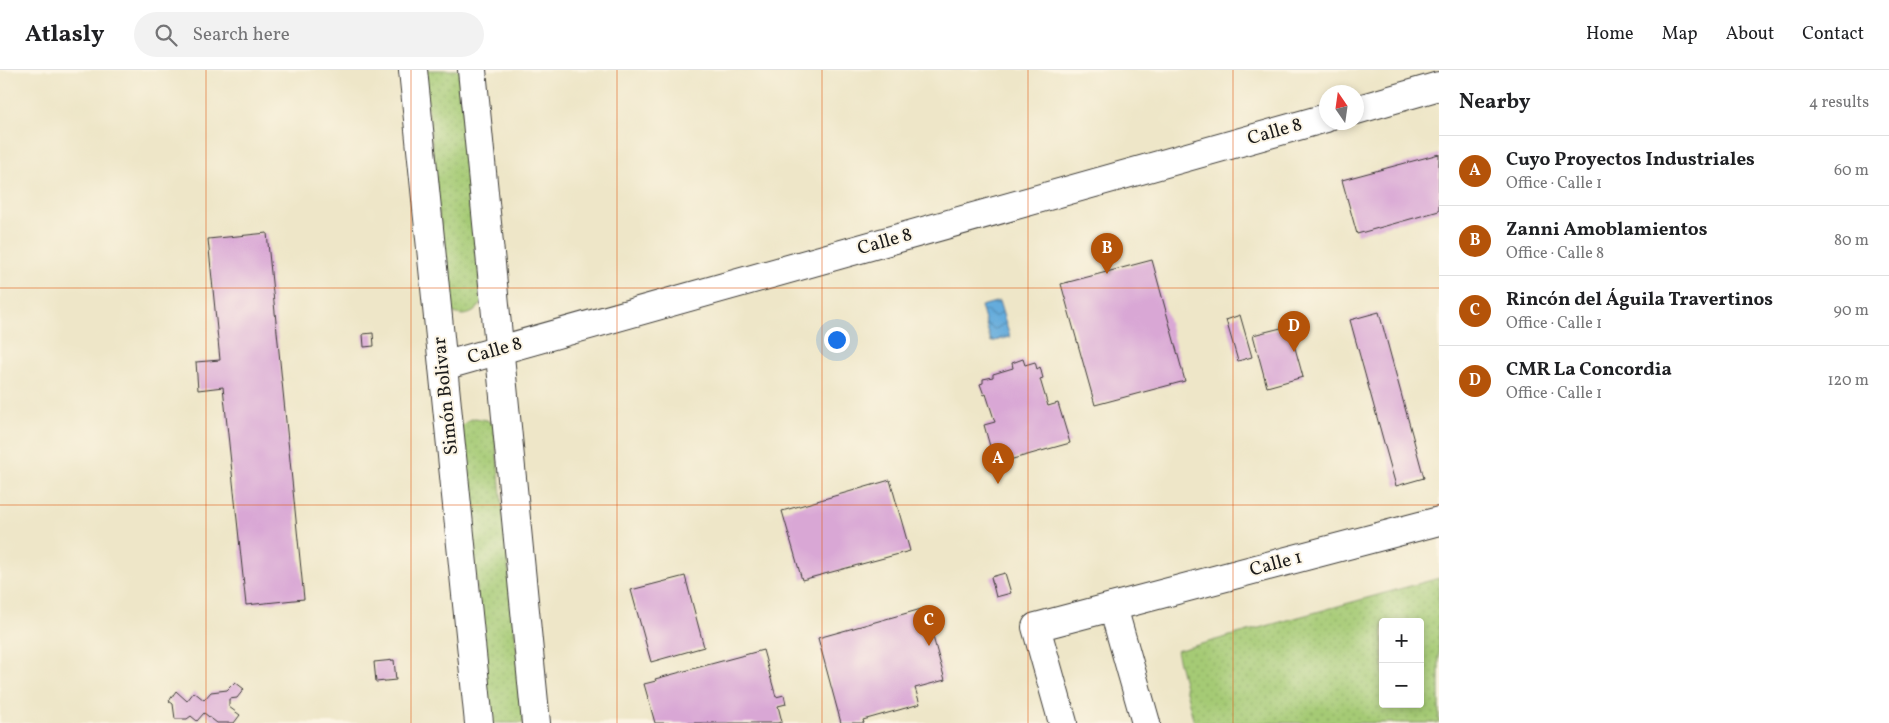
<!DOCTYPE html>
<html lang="en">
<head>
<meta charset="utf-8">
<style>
	:root { --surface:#fff; --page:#f2f2f2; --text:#202124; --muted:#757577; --line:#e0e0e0; --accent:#b45309 }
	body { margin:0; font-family:Vollkorn,serif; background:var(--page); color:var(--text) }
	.controls { position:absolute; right:15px; bottom:15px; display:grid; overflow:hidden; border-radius:5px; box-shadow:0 2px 8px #0003 }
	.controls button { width:45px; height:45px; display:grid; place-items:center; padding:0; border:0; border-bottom:1px solid var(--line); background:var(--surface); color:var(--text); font:25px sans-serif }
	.compass { position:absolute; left:1319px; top:15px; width:45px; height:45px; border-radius:50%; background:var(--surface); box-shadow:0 2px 8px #0003; rotate:347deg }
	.you { position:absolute; left:836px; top:269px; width:18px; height:18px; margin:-12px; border:4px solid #fff; border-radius:50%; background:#1a73e8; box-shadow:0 0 0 8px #1a73e833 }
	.badge { display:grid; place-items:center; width:32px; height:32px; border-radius:50%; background:var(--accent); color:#fff; font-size:16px; font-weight:700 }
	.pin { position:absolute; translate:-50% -41px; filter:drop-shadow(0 1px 2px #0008) }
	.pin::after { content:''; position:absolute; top:26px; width:18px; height:15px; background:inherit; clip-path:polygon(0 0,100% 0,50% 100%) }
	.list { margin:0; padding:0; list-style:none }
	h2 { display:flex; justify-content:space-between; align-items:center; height:65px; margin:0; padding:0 20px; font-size:21px }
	h2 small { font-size:16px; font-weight:400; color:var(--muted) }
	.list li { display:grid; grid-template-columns:32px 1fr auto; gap:15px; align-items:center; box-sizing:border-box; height:70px; padding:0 20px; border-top:1px solid var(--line) }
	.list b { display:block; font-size:19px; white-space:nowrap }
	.list p { margin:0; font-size:16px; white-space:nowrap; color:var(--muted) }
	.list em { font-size:16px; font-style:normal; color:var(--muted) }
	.icon { flex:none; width:28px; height:28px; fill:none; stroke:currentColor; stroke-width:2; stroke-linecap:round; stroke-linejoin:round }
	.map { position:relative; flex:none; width:1439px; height:653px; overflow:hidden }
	header { display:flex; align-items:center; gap:30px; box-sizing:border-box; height:70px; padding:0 25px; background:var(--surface); border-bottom:1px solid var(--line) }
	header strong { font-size:24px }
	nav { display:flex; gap:28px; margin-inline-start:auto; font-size:18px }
	.search { width:350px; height:45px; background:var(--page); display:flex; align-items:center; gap:12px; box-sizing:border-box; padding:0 18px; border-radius:28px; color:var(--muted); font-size:19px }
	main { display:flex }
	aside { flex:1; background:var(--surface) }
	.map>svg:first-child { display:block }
	.grass { fill:url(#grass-dots); stroke:#607348; fill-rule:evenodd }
	.water { fill:url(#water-waves); stroke:#40647c }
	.building { fill:#d9a7d5 }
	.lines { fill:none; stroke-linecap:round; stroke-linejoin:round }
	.minor-casing { stroke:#3c3a36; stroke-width:30 }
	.minor { stroke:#fff; stroke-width:28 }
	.grid { fill:none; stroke:#de560d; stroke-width:1; stroke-opacity:0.55 }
	.labels { text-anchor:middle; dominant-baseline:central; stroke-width:4; stroke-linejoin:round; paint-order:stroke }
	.street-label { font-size:19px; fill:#1c1c1c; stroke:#fcf5e5 }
</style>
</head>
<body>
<header>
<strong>Atlasly</strong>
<div class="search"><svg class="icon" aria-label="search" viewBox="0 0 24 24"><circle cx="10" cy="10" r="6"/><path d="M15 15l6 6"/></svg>Search here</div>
<nav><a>Home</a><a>Map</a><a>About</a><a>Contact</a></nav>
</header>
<main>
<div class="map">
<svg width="1439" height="653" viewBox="0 0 1439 653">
	<defs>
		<pattern id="grass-dots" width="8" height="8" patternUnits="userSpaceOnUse" patternTransform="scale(1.25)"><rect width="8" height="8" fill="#a5ca75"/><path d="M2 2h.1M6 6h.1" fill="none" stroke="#8dad65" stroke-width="1.8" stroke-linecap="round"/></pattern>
		<pattern id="water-waves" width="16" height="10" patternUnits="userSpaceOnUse" patternTransform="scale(1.25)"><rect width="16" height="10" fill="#65acdc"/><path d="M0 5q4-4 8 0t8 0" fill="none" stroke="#528bb2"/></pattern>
	</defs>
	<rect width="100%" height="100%" fill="#fcf5e5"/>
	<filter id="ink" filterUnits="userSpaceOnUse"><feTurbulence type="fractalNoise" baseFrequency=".02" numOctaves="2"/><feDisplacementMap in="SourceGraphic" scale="10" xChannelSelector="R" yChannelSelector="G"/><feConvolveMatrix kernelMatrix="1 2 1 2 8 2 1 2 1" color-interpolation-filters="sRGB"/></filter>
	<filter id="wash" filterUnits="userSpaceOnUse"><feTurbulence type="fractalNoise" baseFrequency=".0096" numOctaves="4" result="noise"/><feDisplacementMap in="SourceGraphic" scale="20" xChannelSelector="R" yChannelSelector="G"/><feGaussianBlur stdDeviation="1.12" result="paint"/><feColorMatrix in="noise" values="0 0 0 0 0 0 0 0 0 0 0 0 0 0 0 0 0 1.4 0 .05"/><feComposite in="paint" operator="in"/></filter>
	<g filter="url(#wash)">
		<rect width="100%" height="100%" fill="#eee6c8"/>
		<!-- grass -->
		<g class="grass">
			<path d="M424 0H460L482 233C474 245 462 249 449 240Z"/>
			<path d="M475 348 487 350 494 355 524 653H490L461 357 467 351Z"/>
			<path d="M1439 508V653H1194L1176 581ZM1383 552H1420V634H1383Z"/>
		</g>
		<!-- water -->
		<path class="water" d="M999 231 1010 267 991 272 981 236Z"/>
		<g id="blocks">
			<!-- building -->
			<g class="building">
				<path d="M1439 84V141L1357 164 1342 110Z"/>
				<path d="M267 163 304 529 246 535 223 317 198 320 196 292 220 290 208 169Z"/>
				<path d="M1152 190 1185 311 1095 335 1061 214Z"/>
				<path d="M1379 242 1424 408 1396 416 1350 250Z"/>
				<path d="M1240 245 1252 287 1238 291 1226 250Z"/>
				<path d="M1289 256 1303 307 1267 317 1253 265Z"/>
				<path d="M373 263 374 276 364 277 363 264Z"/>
				<path d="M1023 289 1025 295 1035 292 1037 299 1040 297 1043 308 1040 309 1048 336 1058 333 1070 373 995 394 984 355 995 352 986 324 984 325 980 314 983 313V309L993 307V304L1013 298 1012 293Z"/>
				<path d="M890 410 910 481 802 510 782 441Z"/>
				<path d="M1005 503 1011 523 996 527 991 507Z"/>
				<path d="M685 506 704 577 651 592 631 520Z"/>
				<path d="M925 538 945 610 915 618 920 634 863 650 864 653H841L818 568Z"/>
				<path d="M763 580 776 627 784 625 786 634 778 636 782 652 777 653H655L644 614 656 611 655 609Z"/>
				<path d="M394 590 396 610 376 612 374 592Z"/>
				<path d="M235 612 244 619 237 628 229 629V637L240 645 234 653H217L204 643 197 651 191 646 187 649H175L173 634 169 631 176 621 187 631 194 622 204 630 211 622 227 620Z"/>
			</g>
		</g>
	</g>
	<g filter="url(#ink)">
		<use href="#blocks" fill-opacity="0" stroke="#3c3a36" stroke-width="1"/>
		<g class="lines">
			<defs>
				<g id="minor">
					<path d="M413 0 479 653"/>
					<path d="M472 0 536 653"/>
					<path d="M1356 40 1439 16"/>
					<path d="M443 296 1326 48"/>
					<path d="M1113 537 1146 653"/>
					<path d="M1063 653 1036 557 1439 451"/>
				</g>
			</defs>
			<!-- minor casing -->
			<use href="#minor" class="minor-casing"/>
			<!-- minor -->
			<use href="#minor" class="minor"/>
		</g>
	</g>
	<!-- grid -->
	<path class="grid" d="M206 0V653M411 0V653M617 0V653M822 0V653M1028 0V653M1233 0V653M0 218H1439M0 435H1439"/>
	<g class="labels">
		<!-- street labels -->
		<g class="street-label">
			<text transform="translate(1275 62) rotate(-16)">Calle 8</text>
			<text transform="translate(885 172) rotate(-16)">Calle 8</text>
			<text transform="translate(495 281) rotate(-16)">Calle 8</text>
			<text transform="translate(446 326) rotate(-96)">Simón Bolivar</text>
			<text transform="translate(1276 494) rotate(-15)">Calle 1</text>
		</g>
	</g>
</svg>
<div class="controls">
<button>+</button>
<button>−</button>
</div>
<svg class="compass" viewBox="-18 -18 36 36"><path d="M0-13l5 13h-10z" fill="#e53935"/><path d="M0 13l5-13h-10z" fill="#757577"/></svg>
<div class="you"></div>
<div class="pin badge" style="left:998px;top:414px">A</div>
<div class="pin badge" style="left:1107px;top:204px">B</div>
<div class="pin badge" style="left:929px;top:576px">C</div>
<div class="pin badge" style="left:1294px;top:282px">D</div>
</div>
<aside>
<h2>Nearby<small>4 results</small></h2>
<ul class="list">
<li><span class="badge">A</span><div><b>Cuyo Proyectos Industriales</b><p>Office · Calle 1</p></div><em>60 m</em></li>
<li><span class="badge">B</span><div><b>Zanni Amoblamientos</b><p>Office · Calle 8</p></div><em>80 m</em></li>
<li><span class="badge">C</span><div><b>Rincón del Águila Travertinos</b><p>Office · Calle 1</p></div><em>90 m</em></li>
<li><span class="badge">D</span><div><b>CMR La Concordia</b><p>Office · Calle 1</p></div><em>120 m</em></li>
</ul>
</aside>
</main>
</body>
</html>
